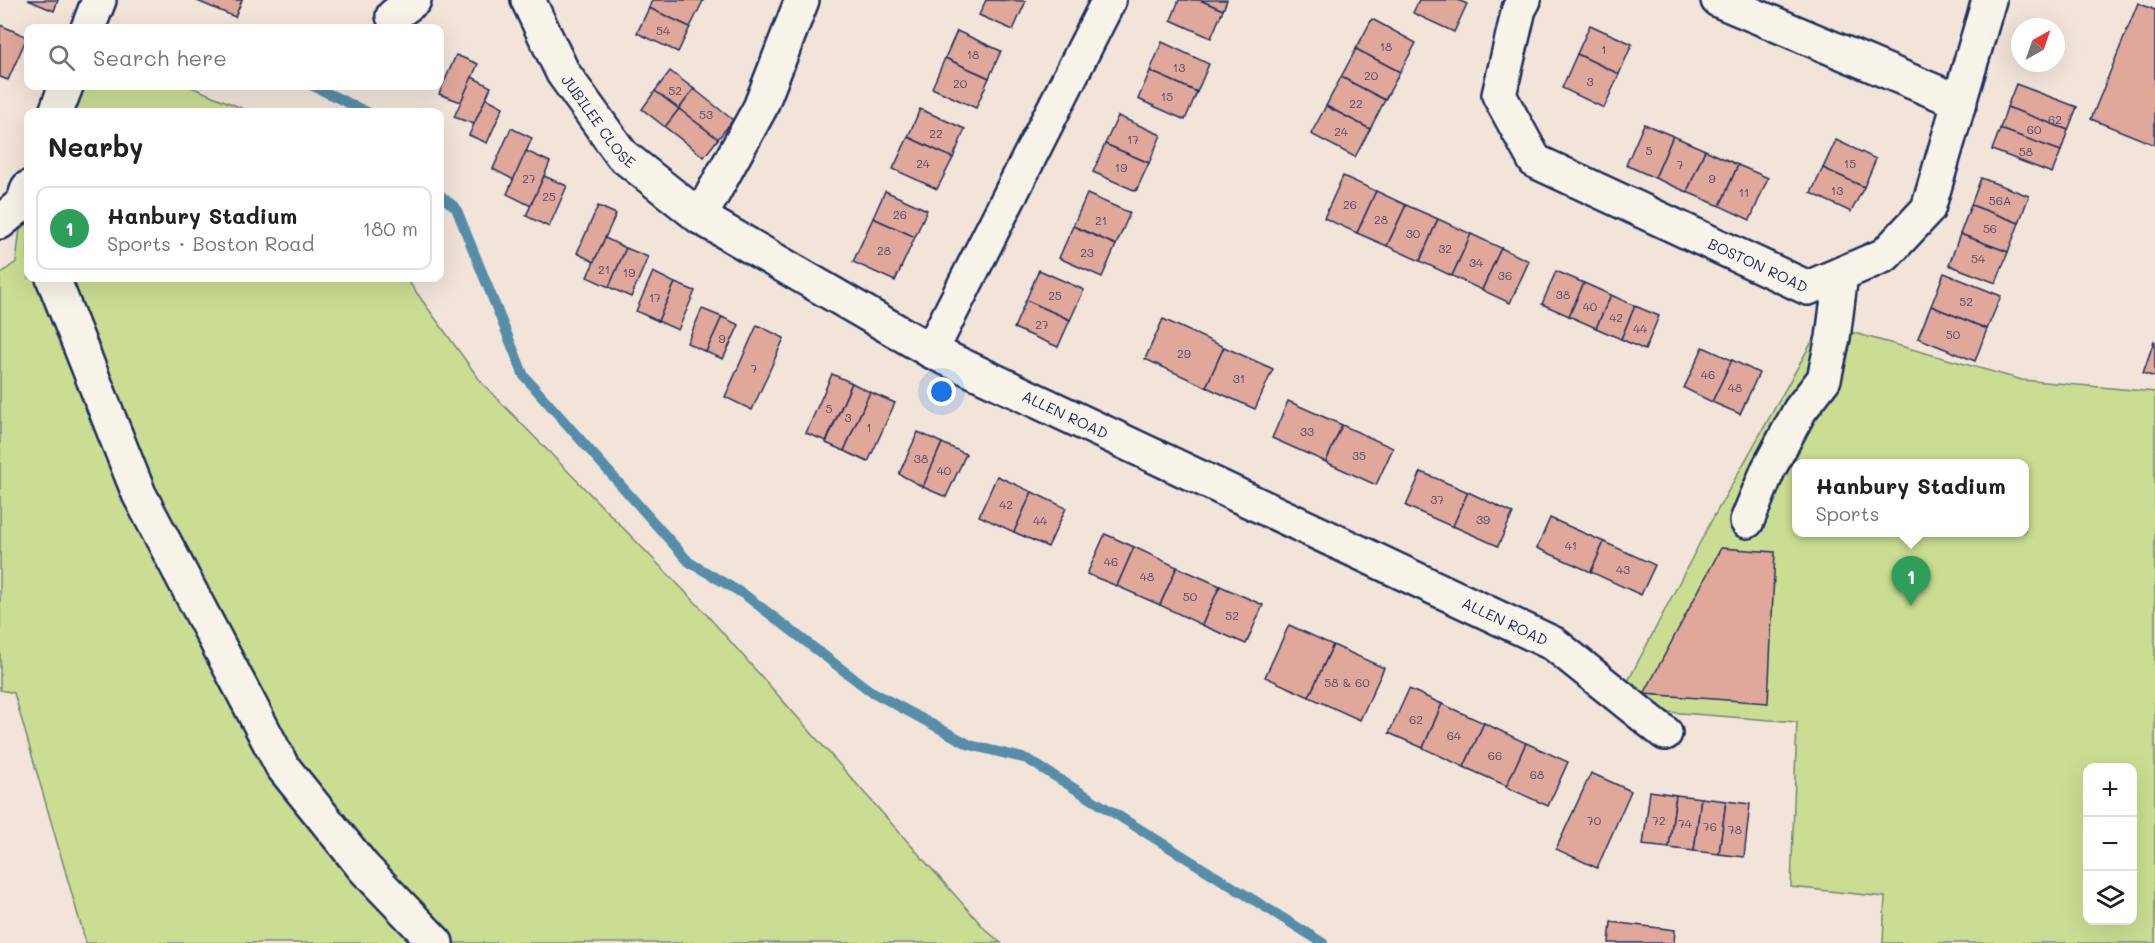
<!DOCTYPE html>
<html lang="en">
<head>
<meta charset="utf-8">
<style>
	:root { --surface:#fff; --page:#f6f6f6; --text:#222; --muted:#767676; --line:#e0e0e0; --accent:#d93025 }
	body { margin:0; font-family:Mali,sans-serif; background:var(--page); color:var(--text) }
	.controls { position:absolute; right:18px; bottom:18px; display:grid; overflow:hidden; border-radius:12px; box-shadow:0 6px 24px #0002 }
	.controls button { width:54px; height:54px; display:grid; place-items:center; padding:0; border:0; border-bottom:2px solid var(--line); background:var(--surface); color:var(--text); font:30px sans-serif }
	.compass { position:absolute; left:2011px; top:18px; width:54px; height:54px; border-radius:50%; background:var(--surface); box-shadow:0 6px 24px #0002; rotate:40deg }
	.you { position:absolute; left:942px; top:392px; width:21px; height:21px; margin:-15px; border:4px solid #fff; border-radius:50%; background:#1a73e8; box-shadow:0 0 0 9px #1a73e833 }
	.badge { display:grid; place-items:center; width:39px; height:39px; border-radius:50%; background:var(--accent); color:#fff; font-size:20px; font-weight:700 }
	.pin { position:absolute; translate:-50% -50px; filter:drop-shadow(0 2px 3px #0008) }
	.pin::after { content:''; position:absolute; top:32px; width:21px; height:18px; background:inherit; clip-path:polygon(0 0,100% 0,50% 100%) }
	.popup { position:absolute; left:1792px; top:459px; width:237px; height:78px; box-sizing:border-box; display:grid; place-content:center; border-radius:12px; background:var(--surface); filter:drop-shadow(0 2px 4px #0005); font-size:20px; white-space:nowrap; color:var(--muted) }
	.popup b { font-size:22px; color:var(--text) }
	.popup::after { content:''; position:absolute; left:50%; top:100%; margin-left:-12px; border:12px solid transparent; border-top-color:var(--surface) }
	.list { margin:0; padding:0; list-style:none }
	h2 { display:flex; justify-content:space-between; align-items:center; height:78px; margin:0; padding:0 24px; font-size:26px }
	h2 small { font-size:20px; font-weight:400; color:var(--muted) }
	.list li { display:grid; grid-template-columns:39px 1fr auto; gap:18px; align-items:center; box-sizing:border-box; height:84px; margin:0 12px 12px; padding:0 12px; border:2px solid var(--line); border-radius:12px }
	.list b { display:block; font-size:22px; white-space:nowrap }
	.list p { margin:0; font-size:20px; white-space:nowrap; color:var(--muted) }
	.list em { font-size:20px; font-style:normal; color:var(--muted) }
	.icon { flex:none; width:33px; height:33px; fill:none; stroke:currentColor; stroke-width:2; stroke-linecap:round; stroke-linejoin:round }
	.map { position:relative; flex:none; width:2155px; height:943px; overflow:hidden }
	.search { position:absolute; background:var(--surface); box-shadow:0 6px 24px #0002; left:24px; top:24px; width:420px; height:66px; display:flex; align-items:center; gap:15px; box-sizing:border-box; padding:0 21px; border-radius:12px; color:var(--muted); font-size:22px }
	.panel { position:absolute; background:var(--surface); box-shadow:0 6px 24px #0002; left:24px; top:108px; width:420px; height:174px; border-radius:12px }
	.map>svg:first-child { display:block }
	.green { fill:#cbdd92; stroke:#738678; stroke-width:1.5; fill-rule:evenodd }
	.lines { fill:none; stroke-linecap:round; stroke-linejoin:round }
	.stream { stroke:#568da9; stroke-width:10 }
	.building { fill:#e0a79b; stroke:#1b2f5e; stroke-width:1.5 }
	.minor-casing { stroke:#1b2f5e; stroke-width:38 }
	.minor { stroke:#f7f3e8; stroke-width:33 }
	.labels { text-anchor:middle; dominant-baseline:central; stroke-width:6; stroke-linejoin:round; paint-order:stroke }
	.number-label { font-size:12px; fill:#4c4d6d }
	.street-label { font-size:15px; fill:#1b2f5e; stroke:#f7f3e8 }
</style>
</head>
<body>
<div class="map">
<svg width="2155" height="943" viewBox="0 0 2155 943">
	<rect width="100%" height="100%" fill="#f2e4d9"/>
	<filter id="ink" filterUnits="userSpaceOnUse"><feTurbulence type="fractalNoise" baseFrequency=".0167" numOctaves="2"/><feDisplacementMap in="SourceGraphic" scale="12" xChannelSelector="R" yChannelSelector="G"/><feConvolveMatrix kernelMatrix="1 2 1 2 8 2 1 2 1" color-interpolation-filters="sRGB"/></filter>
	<g filter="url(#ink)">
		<!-- green -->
		<g class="green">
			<path d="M67 86H189L251 112H57Z"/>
			<path d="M28 188V278H406L482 383 699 606 985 929 1001 943H86L14 693 0 690V274L16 262 23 203Z"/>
			<path d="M1822 324 2022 380 2155 392V943H1883L1885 897 1791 887 1797 722 1654 711 1626 685 1708 527ZM1797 464H2025V532H1797ZM2088 768H2132V920H2088Z"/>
		</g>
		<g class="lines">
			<!-- stream -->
			<g class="stream">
				<path d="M313 86 367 112"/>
				<path d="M440 195 456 208 524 376 689 562 745 595 869 690 970 745 1027 759 1323 943"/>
			</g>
		</g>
		<!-- building -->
		<g class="building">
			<path d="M28 0H58L54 11Z"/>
			<path d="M195 0H242L235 17Z"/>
			<path d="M652 0H702L703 1 690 27 649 8Z"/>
			<path d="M986 0 1026 1 1013 30 979 15Z"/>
			<path d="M1179 0H1200L1223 10 1211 38 1171 20Z"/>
			<path d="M1200 0H1227L1223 10Z"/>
			<path d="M1419 0H1458L1467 4 1454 32 1413 13Z"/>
			<path d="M2138 3 2155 10V145L2091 119Z"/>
			<path d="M649 8 690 27 678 52 637 33Z"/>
			<path d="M1372 19 1416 43 1400 72 1356 49Z"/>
			<path d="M0 25 27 37 8 80 0 77Z"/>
			<path d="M1590 25 1632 44 1619 74 1577 54Z"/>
			<path d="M957 31 1001 51 989 78 945 58Z"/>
			<path d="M1162 42 1209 64 1197 92 1150 71Z"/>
			<path d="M1356 49 1400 72 1385 100 1341 77Z"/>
			<path d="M1577 54 1619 74 1604 108 1562 88Z"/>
			<path d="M456 55 478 64 461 102 439 94Z"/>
			<path d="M945 58 989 78 976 108 932 88Z"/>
			<path d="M670 71 694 89 679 109 655 91Z"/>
			<path d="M1150 71 1197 92 1185 120 1138 99Z"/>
			<path d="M472 77 491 87 474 124 454 117Z"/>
			<path d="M1341 77 1385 100 1370 129 1326 106Z"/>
			<path d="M2016 84 2077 107 2068 130 2007 107Z"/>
			<path d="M694 89 733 120 718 139 679 109Z"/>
			<path d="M655 91 679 109 665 127 642 109Z"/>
			<path d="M486 98 503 107 487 143 469 135Z"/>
			<path d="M1326 106 1370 129 1355 157 1311 134Z"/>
			<path d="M2007 107 2068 130 2061 151 2000 129Z"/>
			<path d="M679 109 718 139 704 157 665 127Z"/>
			<path d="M920 109 965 129 953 158 908 137Z"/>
			<path d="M1118 116 1161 135 1149 163 1105 144Z"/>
			<path d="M1644 124 1673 136 1655 178 1626 165Z"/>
			<path d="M511 128 532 138 514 180 493 169Z"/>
			<path d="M2000 129 2061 151 2052 173 1992 150Z"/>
			<path d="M1673 136 1705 150 1687 192 1655 178Z"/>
			<path d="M908 137 953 158 937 189 893 169Z"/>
			<path d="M1836 140 1876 159 1864 187 1823 168Z"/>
			<path d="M1105 144 1149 163 1136 191 1093 172Z"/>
			<path d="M1705 150 1738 165 1720 206 1687 192Z"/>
			<path d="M526 151 550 162 531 206 507 194Z"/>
			<path d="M1738 165 1768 178 1750 220 1720 206Z"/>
			<path d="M1823 168 1864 187 1851 212 1811 193Z"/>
			<path d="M544 176 567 186 549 227 526 216Z"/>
			<path d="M1343 176 1376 191 1357 233 1324 218Z"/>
			<path d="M1981 178 2029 196 2019 223 1971 205Z"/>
			<path d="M885 191 927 210 915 237 873 218Z"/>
			<path d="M1376 191 1406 205 1387 246 1357 233Z"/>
			<path d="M1087 194 1130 213 1116 245 1073 226Z"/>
			<path d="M1406 205 1438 219 1420 261 1387 246Z"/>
			<path d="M1971 205 2019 223 2008 252 1960 234Z"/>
			<path d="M598 206 616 214 594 262 577 253Z"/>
			<path d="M873 218 915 237 895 281 853 262Z"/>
			<path d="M1438 219 1471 234 1452 276 1420 261Z"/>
			<path d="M1073 226 1116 245 1102 277 1059 258Z"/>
			<path d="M1471 234 1501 248 1482 290 1452 276Z"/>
			<path d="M1960 234 2008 252 1996 283 1949 265Z"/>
			<path d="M605 238 626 248 609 287 587 277Z"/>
			<path d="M626 248 648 257 631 297 609 287Z"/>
			<path d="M1501 248 1529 261 1510 303 1482 290Z"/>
			<path d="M1039 270 1084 290 1070 320 1026 300Z"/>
			<path d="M1556 271 1584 283 1569 316 1542 304Z"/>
			<path d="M653 272 675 283 658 321 636 311Z"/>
			<path d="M1944 273 2001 296 1987 329 1931 306Z"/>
			<path d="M675 283 695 291 678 330 658 321Z"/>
			<path d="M1584 283 1611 295 1596 328 1569 316Z"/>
			<path d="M1611 295 1635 306 1621 339 1596 328Z"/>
			<path d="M1026 300 1070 320 1058 347 1014 328Z"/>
			<path d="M1635 306 1659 316 1645 350 1621 339Z"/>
			<path d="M1931 306 1987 329 1975 361 1918 338Z"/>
			<path d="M702 309 722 317 706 352 687 343Z"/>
			<path d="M722 317 739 325 723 359 706 352Z"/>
			<path d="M1163 319 1224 347 1206 387 1145 359Z"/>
			<path d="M757 325 784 338 752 410 725 397Z"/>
			<path d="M2154 341 2155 342V377L2143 373Z"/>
			<path d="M1224 347 1273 369 1255 409 1206 387Z"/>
			<path d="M1703 347 1732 360 1712 402 1684 388Z"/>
			<path d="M1732 360 1759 373 1740 414 1712 402Z"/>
			<path d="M832 374 852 383 826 441 806 433Z"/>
			<path d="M852 383 870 392 844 451 826 443Z"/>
			<path d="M870 392 895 403 868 462 844 451Z"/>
			<path d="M1288 401 1342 425 1326 462 1272 438Z"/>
			<path d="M1342 425 1393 448 1376 485 1326 462Z"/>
			<path d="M918 432 942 443 923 487 899 474Z"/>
			<path d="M942 443 966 454 946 497 923 487Z"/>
			<path d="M1421 472 1468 492 1453 527 1406 506Z"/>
			<path d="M997 476 1032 492 1014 532 979 516Z"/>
			<path d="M1032 492 1066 508 1048 547 1014 532Z"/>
			<path d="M1468 492 1513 513 1498 546 1453 526Z"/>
			<path d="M1550 518 1604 542 1591 572 1537 548Z"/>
			<path d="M1105 534 1134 547 1117 586 1087 574Z"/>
			<path d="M1604 542 1655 565 1641 595 1591 572Z"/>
			<path d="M1134 547 1177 567 1160 605 1117 586Z"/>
			<path d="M1721 548 1775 552 1768 703 1644 694Z"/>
			<path d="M1177 567 1220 586 1202 625 1160 605Z"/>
			<path d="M1220 586 1263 605 1246 644 1202 625Z"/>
			<path d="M1289 625 1333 645 1309 697 1265 677Z"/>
			<path d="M1333 645 1384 668 1360 720 1309 697Z"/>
			<path d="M1409 689 1442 704 1423 748 1389 733Z"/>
			<path d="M1442 704 1484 723 1464 767 1423 748Z"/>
			<path d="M1484 723 1526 743 1507 786 1464 767Z"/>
			<path d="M1526 743 1568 762 1548 806 1506 787Z"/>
			<path d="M1591 773 1631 791 1597 868 1556 849Z"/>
			<path d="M1650 791 1676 795 1669 848 1643 845Z"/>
			<path d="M1676 795 1701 798 1694 851 1669 848Z"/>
			<path d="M1701 798 1726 801 1719 854 1694 851Z"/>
			<path d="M1726 801 1750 804 1744 857 1719 854Z"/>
			<path d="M1611 922 1675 930 1674 943H1609Z"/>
		</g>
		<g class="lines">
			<defs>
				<g id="minor">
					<path id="s1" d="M528 0 563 73 622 155 700 217 931 351"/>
					<path id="s2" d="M1109 0 931 351 1554 644 1665 733"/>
					<path id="s3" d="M1524 0 1519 9 1499 95 1535 161 1808 288 1885 255 1928 209 1989 0"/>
					<path d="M1718 0 1960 102"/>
					<path d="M393 16 414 0"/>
					<path d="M88 28 99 0"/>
					<path d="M56 112 66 86"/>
					<path d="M700 217 760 108 802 0"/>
					<path d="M0 222 23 203 28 188"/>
					<path d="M53 278 139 494 282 766 364 868 436 943"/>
					<path d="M1747 521 1768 470 1800 410 1824 379 1833 338 1841 274"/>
				</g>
			</defs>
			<!-- minor casing -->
			<use href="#minor" class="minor-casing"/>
			<!-- minor -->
			<use href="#minor" class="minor"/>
		</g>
	</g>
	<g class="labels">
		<!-- number labels -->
		<g class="number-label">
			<text x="663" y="30">54</text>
			<text x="1386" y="46">18</text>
			<text x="1604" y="49">1</text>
			<text x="973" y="54">18</text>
			<text x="1179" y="67">13</text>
			<text x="1371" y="75">20</text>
			<text x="1590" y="81">3</text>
			<text x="960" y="83">20</text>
			<text x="675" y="90">52</text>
			<text x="1167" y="96">15</text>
			<text x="1356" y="103">22</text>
			<text x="706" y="114">53</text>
			<text x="2055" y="119">62</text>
			<text x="2034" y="129">60</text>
			<text x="1341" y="131">24</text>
			<text x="936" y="133">22</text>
			<text x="1133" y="139">17</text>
			<text x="1649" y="150">5</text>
			<text x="2026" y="151">58</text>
			<text x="923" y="163">24</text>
			<text x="1850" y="163">15</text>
			<text x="1680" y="164">7</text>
			<text x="1121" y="167">19</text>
			<text x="529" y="178">27</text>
			<text x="1712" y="178">9</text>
			<text x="1837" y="190">13</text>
			<text x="1744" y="192">11</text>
			<text x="549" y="196">25</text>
			<text x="2000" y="200">56A</text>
			<text x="1350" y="204">26</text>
			<text x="900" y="214">26</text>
			<text x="1381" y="219">28</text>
			<text x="1101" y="220">21</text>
			<text x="1990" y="228">56</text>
			<text x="1413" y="233">30</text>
			<text x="1445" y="248">32</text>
			<text x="884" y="250">28</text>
			<text x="1087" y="252">23</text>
			<text x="1978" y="258">54</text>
			<text x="1476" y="262">34</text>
			<text x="604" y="269">21</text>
			<text x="629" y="272">19</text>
			<text x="1505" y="275">36</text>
			<text x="1563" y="294">38</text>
			<text x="1055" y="295">25</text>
			<text x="655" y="297">17</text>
			<text x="1966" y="301">52</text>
			<text x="1590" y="306">40</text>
			<text x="1616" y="317">42</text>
			<text x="1042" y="324">27</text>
			<text x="1640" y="328">44</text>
			<text x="1953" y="334">50</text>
			<text x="722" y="338">9</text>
			<text x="1184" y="353">29</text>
			<text x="754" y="368">7</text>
			<text x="1708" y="374">46</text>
			<text x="1239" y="378">31</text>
			<text x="1735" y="387">48</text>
			<text x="829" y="408">5</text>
			<text x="848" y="417">3</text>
			<text x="869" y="427">1</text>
			<text x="1307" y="431">33</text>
			<text x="1359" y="455">35</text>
			<text x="921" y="458">38</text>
			<text x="944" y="470">40</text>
			<text x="1437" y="499">37</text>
			<text x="1006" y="504">42</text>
			<text x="1483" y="519">39</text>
			<text x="1040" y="520">44</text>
			<text x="1571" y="545">41</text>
			<text x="1111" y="561">46</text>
			<text x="1623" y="569">43</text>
			<text x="1147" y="576">48</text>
			<text x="1190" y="596">50</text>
			<text x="1232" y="615">52</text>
			<text x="1347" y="682">58 &amp; 60</text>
			<text x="1416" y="719">62</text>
			<text x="1454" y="735">64</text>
			<text x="1495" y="755">66</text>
			<text x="1537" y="774">68</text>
			<text x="1594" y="820">70</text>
			<text x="1659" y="820">72</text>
			<text x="1685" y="823">74</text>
			<text x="1710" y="826">76</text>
			<text x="1735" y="829">78</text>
		</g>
		<!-- street labels -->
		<g class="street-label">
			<text stroke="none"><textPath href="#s1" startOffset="141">JUBILEE CLOSE</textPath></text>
			<text stroke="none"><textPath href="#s3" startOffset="420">BOSTON ROAD</textPath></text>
			<text stroke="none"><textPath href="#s2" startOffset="542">ALLEN ROAD</textPath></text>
			<text stroke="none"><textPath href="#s2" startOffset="1028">ALLEN ROAD</textPath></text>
		</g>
	</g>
</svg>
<div class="controls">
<button>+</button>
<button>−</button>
<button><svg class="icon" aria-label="layers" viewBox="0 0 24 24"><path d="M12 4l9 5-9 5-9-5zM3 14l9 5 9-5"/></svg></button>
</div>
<svg class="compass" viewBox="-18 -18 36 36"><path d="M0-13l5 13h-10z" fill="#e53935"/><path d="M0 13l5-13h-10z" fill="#767676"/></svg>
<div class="you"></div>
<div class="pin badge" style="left:1911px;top:606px;background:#2e9e5b">1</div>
<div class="popup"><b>Hanbury Stadium</b>Sports</div>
<div class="search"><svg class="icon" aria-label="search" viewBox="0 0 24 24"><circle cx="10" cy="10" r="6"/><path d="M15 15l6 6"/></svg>Search here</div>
<section class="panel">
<h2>Nearby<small></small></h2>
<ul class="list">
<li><span class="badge" style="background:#2e9e5b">1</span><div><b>Hanbury Stadium</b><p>Sports · Boston Road</p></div><em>180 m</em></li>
</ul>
</section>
</div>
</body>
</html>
